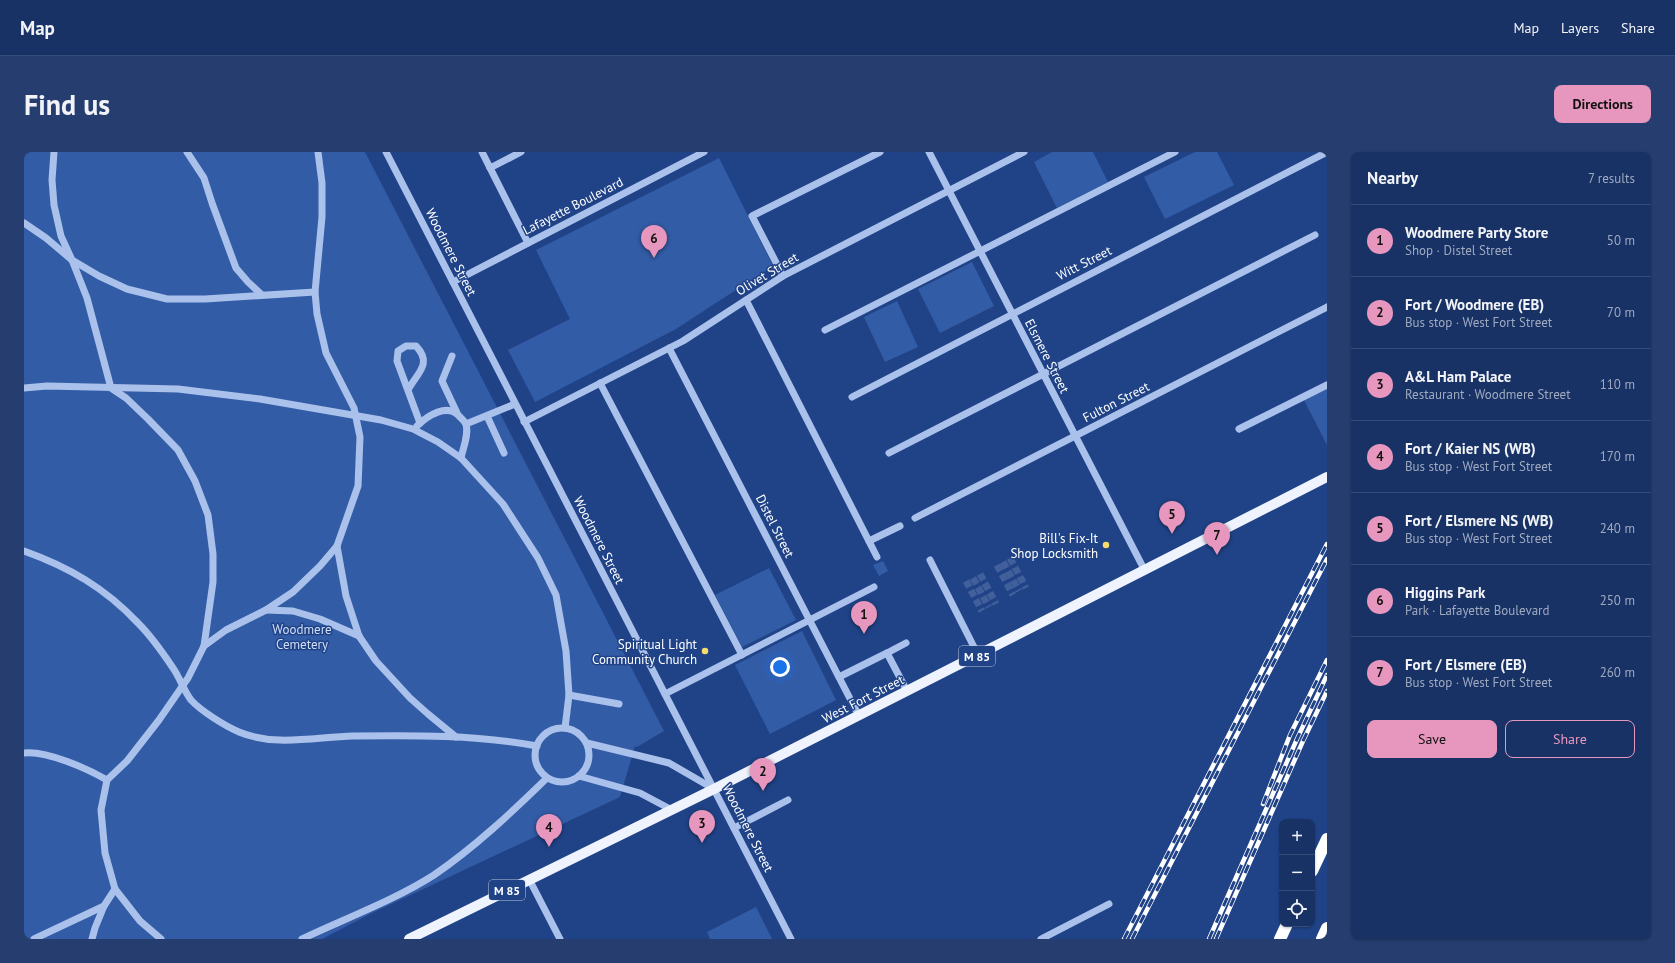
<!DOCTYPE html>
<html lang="en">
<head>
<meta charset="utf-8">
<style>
	:root { --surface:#183266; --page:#253e6f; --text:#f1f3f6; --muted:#9faabf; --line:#364d7a; --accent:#e797bd }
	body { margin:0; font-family:"PT Sans",sans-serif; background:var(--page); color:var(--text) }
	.controls { position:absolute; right:12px; bottom:12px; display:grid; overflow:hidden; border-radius:8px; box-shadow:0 1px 3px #0004 }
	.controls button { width:36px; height:36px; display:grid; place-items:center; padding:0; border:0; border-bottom:1px solid var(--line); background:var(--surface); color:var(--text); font:20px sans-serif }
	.you { position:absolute; left:756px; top:515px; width:14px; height:14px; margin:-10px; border:3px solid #fff; border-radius:50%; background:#1a73e8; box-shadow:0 0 0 6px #1a73e833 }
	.badge { display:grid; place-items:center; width:26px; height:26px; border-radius:50%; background:var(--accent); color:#111; font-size:13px; font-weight:700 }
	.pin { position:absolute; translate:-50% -33px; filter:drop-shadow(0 1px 2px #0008) }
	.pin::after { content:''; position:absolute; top:21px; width:14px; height:12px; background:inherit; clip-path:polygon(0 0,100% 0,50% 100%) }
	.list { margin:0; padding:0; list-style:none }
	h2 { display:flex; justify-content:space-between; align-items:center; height:52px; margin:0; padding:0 16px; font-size:17px }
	h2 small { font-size:13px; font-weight:400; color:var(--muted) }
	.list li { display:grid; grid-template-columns:26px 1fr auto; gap:12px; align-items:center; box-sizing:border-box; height:72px; padding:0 16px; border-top:1px solid var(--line) }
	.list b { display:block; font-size:15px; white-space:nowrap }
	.list p { margin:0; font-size:13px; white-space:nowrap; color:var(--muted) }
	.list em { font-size:13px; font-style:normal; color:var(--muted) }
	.actions { display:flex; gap:8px; padding:12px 16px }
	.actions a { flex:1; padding:9px 0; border:1px solid var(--accent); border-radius:8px; text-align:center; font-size:14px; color:var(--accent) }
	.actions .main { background:var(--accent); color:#111 }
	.icon { flex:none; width:22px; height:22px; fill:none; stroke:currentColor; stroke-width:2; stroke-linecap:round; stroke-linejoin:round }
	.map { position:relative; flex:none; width:1303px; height:787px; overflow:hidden; border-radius:8px }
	header { display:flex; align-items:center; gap:24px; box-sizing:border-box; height:56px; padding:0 20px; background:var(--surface); border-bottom:1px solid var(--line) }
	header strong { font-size:19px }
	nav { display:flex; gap:22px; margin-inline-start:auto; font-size:14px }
	.intro { display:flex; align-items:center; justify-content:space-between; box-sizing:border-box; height:96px; padding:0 24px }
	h1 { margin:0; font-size:28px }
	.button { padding:10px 18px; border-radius:8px; background:var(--accent); color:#111; font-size:14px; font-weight:700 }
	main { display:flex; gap:24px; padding:0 24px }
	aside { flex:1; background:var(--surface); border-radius:8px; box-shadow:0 1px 3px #0004 }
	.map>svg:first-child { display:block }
	.green { fill:#335ca6 }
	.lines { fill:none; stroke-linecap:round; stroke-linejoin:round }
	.minor-tunnel { stroke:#415f9a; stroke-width:7; stroke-dasharray:7 3.5; stroke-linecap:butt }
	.minor { stroke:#aac1eb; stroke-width:7 }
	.major { stroke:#eff3fe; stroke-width:10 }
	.highway { stroke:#fff; stroke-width:12 }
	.rail-casing { stroke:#fff; stroke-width:4.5 }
	.rail { stroke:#204388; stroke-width:3; stroke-dasharray:9; stroke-linecap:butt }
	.poi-dot { fill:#f8dd6b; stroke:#204388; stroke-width:1.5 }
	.labels { text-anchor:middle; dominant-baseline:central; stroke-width:3; stroke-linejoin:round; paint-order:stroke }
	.shield { fill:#204388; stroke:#bcc7db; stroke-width:1 }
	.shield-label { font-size:12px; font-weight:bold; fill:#fff }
	.street-label { font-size:13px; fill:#fff; stroke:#204388 }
	.poi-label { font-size:13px; fill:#fff; stroke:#204388; text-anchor:end }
	.park-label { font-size:13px; fill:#cfdef8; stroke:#204388 }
</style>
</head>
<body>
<header>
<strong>Map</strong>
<nav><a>Map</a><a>Layers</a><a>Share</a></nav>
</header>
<div class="intro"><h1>Find us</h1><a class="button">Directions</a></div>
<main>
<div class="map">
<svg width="1303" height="787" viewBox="0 0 1303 787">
	<rect width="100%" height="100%" fill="#204388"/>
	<!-- green -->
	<g class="green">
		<path d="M0 0H341L640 579 613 595 611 594 596 645 346 762 298 787H0Z"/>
		<path d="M1028 0H1069L1084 30 1033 56 1010 10Z"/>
		<path d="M1171 0H1193L1210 33 1141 67 1120 25Z"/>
		<path d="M695 6 749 114 652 177 511 250 484 198 546 167 512 98Z"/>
		<path d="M948 110 970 154 916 181 894 137Z"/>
		<path d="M873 149 894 195 861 210 840 165Z"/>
		<path d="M1303 237V293L1280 248Z"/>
		<path d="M859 409 864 419 855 424 849 413Z"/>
		<path d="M745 416 772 468 718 495 691 443Z"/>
		<path d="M778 479 812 548 746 582 711 513Z"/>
		<path d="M732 755 748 787H686L683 780Z"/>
	</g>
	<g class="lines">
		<!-- minor-tunnel -->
		<g class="minor-tunnel">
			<path d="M986 406 1002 436"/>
			<path d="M979 410 995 439"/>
			<path d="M973 413 989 443"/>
			<path d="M956 422 972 452"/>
			<path d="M949 426 965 455"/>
			<path d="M942 429 958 459"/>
		</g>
		<!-- minor -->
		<g class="minor">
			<path d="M30 0 28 28 30 53 37 84 48 108 75 124 103 137 143 147H181L291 140"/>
			<path d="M163 0 180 26 188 51 212 116 224 130 237 142"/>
			<path d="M294 0 298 31V65L291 140 293 162 302 201 330 256 336 285 334 334 313 394 322 444 335 484 352 509 386 546 404 562 432 585"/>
			<path d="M362 0 767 787"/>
			<path d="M458 0 504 91"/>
			<path d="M905 0 1121 419"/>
			<path d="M466 16 497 0"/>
			<path d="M0 71 22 86 48 108 63 146 87 236 102 246 124 267 154 298 171 329 184 363 189 402V430L180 494 164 526 135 568 103 609 83 628 77 658 81 701 91 737 116 769 137 787"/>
			<path d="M759 124 728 64 856 0"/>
			<path d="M429 130 680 0"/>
			<path d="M722 148 853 405"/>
			<path d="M801 178 1151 0"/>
			<path d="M645 196 835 564"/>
			<path d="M428 204 418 229 433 261"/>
			<path d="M576 231 718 503"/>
			<path d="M0 236 23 234 154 237 236 247 357 268 389 277 414 290 437 306 479 352 514 406 532 443 542 499 545 543 541 576"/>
			<path d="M384 238C393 221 409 212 392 194H382L374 199 373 209 396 271"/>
			<path d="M828 245 1303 0"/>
			<path d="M463 264 480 301"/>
			<path d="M500 270 659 189 759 124 1000 0"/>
			<path d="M442 272 491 252"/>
			<path d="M393 274C403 264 424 250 436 265 438 267 441 270 442 272 445 283 439 296 437 306"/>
			<path d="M1215 277 1303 233"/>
			<path d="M865 301 1291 83"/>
			<path d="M891 366 1303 155"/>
			<path d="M845 389 876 374"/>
			<path d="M0 399C45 415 81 436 114 471 127 484 139 501 149 516 156 526 160 539 167 548 177 559 201 574 215 580 251 595 291 585 329 584 391 583 452 583 513 594"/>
			<path d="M906 408 954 503"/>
			<path d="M242 458 269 459 296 467 335 484"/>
			<path d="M882 491 863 501 883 539"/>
			<path d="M180 494 202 478 242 458 269 440 296 414 313 394"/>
			<path d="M815 525 863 501"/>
			<path d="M641 542 850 435"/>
			<path d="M545 543 595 552"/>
			<circle cx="538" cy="603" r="27"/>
			<path d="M563 591 645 611 690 637"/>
			<path d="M0 601C22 598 64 617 83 628"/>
			<path d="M555 624 616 641 648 658"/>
			<path d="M710 676 764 648"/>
			<path d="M505 727 536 787"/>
			<path d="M10 787 80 754 91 737"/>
			<path d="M68 787 71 776 80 754"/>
			<path d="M278 787C320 767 371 748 410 723 451 695 488 660 523 626"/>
			<path d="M1017 787 1085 752"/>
		</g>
		<!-- major -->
		<path class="major" d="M385 787 690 637 1303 325"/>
		<!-- highway -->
		<g class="highway">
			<path d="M1288 719 1303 687"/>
			<path d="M1256 787 1263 772"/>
			<path d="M1298 787 1303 776"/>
		</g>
		<defs>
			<g id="rail">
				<path d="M1239 652 1266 583 1303 508"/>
				<path d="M1100 787 1303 392"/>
				<path d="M1108 787 1303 407"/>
				<path d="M1185 787 1273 587 1303 523"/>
				<path d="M1192 787 1279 589 1303 539"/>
			</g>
		</defs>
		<!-- rail casing -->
		<use href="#rail" class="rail-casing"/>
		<!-- rail -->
		<use href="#rail" class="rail"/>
	</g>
	<!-- markers -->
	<g class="poi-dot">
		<circle cx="1082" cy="393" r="4"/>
		<circle cx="681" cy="499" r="4"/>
	</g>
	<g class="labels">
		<!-- shield labels -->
		<g class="shield">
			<rect x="935" y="494" width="36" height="20" rx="3"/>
			<rect x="465" y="728" width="36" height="20" rx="3"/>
		</g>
		<g class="shield-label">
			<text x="953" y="504">M 85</text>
			<text x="483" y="738">M 85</text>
		</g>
		<!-- street labels -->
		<g class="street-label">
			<text transform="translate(549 54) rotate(-27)">Lafayette Boulevard</text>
			<text transform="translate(427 100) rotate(63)">Woodmere Street</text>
			<text transform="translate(1060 111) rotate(-27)">Witt Street</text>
			<text transform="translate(743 122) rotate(-31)">Olivet Street</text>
			<text transform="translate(1023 204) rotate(63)">Elsmere Street</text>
			<text transform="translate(1092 250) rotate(-27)">Fulton Street</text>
			<text transform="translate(751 374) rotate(63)">Distel Street</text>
			<text transform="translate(575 388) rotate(63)">Woodmere Street</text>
			<text transform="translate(839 547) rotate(-27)">West Fort Street</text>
			<text transform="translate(724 676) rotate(63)">Woodmere Street</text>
		</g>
		<!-- poi labels -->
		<g class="poi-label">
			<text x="1074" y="386">Bill's Fix-It<tspan x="1074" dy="15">Shop Locksmith</tspan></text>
			<text x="673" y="492">Spiritual Light<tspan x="673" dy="15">Community Church</tspan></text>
		</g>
		<!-- park labels -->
		<g class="park-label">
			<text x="278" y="477">Woodmere<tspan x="278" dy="15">Cemetery</tspan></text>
		</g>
	</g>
</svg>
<div class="controls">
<button>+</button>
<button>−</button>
<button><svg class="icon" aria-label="locate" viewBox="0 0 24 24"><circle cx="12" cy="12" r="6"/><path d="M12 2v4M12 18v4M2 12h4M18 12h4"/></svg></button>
</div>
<div class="you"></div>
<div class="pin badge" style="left:840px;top:482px">1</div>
<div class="pin badge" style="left:739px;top:639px">2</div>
<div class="pin badge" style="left:678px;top:691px">3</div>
<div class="pin badge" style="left:525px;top:695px">4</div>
<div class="pin badge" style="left:1148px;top:382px">5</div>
<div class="pin badge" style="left:630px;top:106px">6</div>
<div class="pin badge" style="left:1193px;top:403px">7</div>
</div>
<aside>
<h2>Nearby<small>7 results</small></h2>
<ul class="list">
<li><span class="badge">1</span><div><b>Woodmere Party Store</b><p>Shop · Distel Street</p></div><em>50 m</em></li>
<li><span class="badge">2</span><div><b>Fort / Woodmere (EB)</b><p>Bus stop · West Fort Street</p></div><em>70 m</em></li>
<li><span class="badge">3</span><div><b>A&amp;L Ham Palace</b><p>Restaurant · Woodmere Street</p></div><em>110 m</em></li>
<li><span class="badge">4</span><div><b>Fort / Kaier NS (WB)</b><p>Bus stop · West Fort Street</p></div><em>170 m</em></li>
<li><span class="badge">5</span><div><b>Fort / Elsmere NS (WB)</b><p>Bus stop · West Fort Street</p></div><em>240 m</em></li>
<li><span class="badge">6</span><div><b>Higgins Park</b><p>Park · Lafayette Boulevard</p></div><em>250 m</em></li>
<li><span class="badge">7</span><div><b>Fort / Elsmere (EB)</b><p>Bus stop · West Fort Street</p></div><em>260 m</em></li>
</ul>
<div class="actions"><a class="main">Save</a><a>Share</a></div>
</aside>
</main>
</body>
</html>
